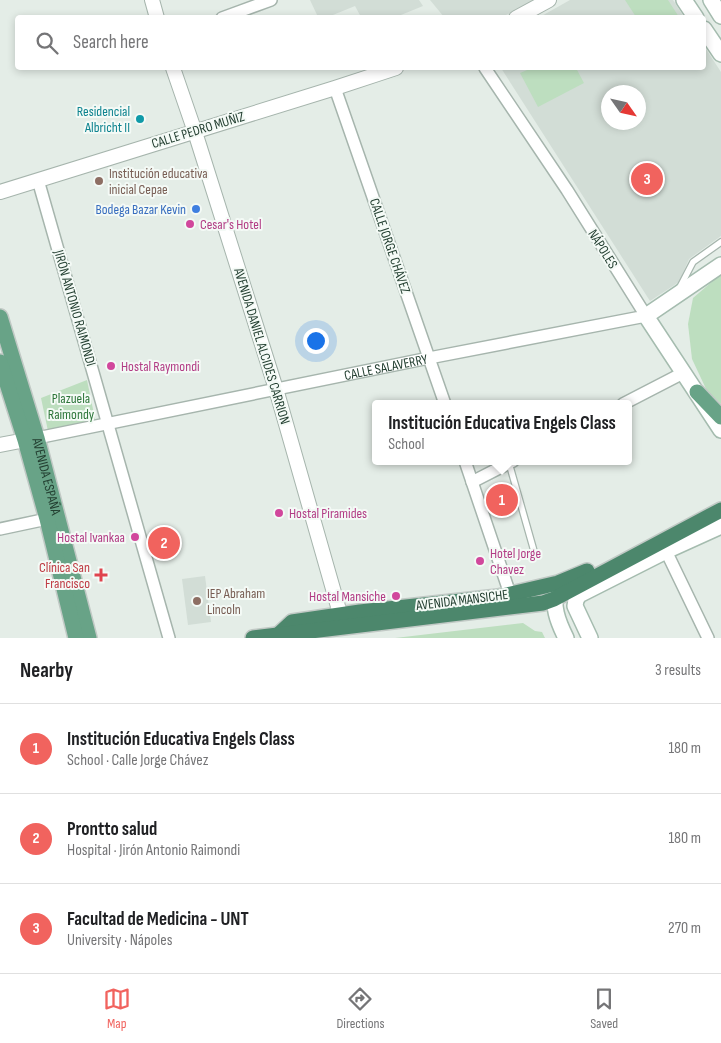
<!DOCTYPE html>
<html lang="en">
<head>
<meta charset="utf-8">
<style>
	:root { --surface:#fff; --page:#f2f2f2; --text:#202124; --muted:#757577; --line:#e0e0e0; --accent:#f1635e }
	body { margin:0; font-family:"Sofia Sans Condensed",sans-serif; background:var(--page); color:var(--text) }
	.compass { position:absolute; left:601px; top:85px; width:45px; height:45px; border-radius:50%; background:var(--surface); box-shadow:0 2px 8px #0003; rotate:124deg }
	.you { position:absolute; left:315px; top:340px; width:18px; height:18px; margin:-12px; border:4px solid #fff; border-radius:50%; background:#1a73e8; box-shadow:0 0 0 8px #1a73e833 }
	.badge { display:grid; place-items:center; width:32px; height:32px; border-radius:50%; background:var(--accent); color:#fff; font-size:16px; font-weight:700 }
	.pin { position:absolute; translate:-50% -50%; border:2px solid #fff; box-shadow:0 1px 5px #0006 }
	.popup { position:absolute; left:372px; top:400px; width:260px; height:65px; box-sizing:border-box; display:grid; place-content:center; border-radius:5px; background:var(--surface); filter:drop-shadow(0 1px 4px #0005); font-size:16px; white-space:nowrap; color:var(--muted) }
	.popup b { font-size:19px; color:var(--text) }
	.popup::after { content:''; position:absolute; left:50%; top:100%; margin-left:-10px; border:10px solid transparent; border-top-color:var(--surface) }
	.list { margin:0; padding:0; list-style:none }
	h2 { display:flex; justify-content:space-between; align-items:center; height:65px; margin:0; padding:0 20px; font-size:21px }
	h2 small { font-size:16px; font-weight:400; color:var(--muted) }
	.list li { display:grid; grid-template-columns:32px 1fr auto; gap:15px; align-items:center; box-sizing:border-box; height:90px; padding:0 20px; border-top:1px solid var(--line) }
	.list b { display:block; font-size:19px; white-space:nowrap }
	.list p { margin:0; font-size:16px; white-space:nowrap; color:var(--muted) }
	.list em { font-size:16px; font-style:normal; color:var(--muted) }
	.icon { flex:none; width:28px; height:28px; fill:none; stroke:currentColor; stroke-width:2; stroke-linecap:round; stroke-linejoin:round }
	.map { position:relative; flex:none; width:721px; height:638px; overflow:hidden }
	.search { position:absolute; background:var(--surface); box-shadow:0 2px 8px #0003; left:15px; right:15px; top:15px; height:55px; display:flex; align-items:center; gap:12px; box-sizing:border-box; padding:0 18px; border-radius:5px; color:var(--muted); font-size:19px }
	.sheet { height:335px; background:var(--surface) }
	nav { display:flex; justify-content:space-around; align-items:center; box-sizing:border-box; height:70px; border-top:1px solid var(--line); background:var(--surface); font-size:14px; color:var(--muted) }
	nav a { display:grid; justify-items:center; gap:2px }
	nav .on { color:var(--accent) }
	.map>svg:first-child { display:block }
	.built { fill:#d2ddd6; fill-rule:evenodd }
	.green { fill:#bddebf }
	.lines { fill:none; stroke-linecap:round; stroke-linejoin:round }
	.service-casing { stroke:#a6b5ad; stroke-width:8 }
	.minor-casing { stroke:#a6b5ad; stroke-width:14 }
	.tertiary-casing { stroke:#a6b5ad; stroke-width:16 }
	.secondary-casing { stroke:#a5bcaf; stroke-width:18 }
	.primary-casing { stroke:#c1c9c5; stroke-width:18 }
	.trunk-casing { stroke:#c1c9c5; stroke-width:18 }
	.service { stroke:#fff; stroke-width:5.5 }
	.minor { stroke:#fff; stroke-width:11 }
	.tertiary { stroke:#fff; stroke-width:14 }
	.secondary { stroke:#fff; stroke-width:15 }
	.primary { stroke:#68a387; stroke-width:15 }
	.trunk { stroke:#4c876c; stroke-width:15 }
	.culture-dot { fill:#0f9aa8; stroke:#f4faf6; stroke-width:2 }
	.education-dot { fill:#8d6e63; stroke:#f4faf6; stroke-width:2 }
	.shop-dot { fill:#3f7fe0; stroke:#f4faf6; stroke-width:2 }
	.hotel-dot { fill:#d1479c; stroke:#f4faf6; stroke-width:2 }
	.health-dot { fill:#e0444e; stroke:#f4faf6; stroke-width:2 }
	.labels { text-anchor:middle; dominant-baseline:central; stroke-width:4; stroke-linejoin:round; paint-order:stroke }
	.culture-label { font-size:14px; fill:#0d838f; stroke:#f4faf6; text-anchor:end }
	.street-label { font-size:14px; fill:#233f31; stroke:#f4faf6 }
	.education-label { font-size:14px; fill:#785e54; stroke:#f4faf6; text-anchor:start }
	.shop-label { font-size:14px; fill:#366cbe; stroke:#f4faf6; text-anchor:end }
	.hotel-label { font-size:14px; fill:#b23c85; stroke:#f4faf6; text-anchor:start }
	.park-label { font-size:14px; fill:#2d763a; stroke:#f4faf6 }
	.health-label { font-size:14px; fill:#be3a42; stroke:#f4faf6; text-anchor:end }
</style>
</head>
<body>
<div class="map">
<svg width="721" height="638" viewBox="0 0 721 638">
	<rect width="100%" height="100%" fill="#e4ede7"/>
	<!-- built -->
	<g class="built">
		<path d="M310 0H419L423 6 396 17H361L355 6 328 17H318Z"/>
		<path d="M430 0H536L500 18 444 17Z"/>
		<path d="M570 0H673L684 17 538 18Z"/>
		<path d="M704 46 721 72V236L689 259 679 282 650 301 501 68H704ZM608 92H638V122H608Z"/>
		<path d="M205 576 211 622 188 625 182 579Z"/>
	</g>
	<!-- green -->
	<g class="green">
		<path d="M625 0H668L679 17H636Z"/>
		<path d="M532 68H576L584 83 538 107 520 73Z"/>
		<path d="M721 274V404L707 391 692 359 688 324 693 298Z"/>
		<path d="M87 380 95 419 48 431 41 398Z"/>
		<path d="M523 623 535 631 542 632 545 638H395Z"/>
	</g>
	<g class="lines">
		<defs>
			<g id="service">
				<path d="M680 287 693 262 721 242"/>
				<path d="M509 463 534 551"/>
			</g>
			<g id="minor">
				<path d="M222 18 271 0"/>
				<path d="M335 88 445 404"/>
				<path d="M38 180 169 638"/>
				<path d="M623 404 683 373"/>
				<path id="s1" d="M37 438 429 358 646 316 567 190 485 68"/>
				<path d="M465 461 510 594"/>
				<path d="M472 482 513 461"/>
				<path d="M0 529 47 519"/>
				<path d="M666 551 708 638"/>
			</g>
			<g id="tertiary">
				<path d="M152 0 157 18"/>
				<path d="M516 18 549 0"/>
				<path d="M173 68 195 132 276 389 343 624"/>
				<path d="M0 192 335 88 396 68"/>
				<path d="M0 445 36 438"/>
			</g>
			<g id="secondary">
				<path d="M684 0 696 18"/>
				<path d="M711 0 721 16"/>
				<path d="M704 29 721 54"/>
				<path d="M721 265 646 316 721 430"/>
				<path d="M557 586C551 605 558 622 566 638"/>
				<path d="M590 638 575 606 576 600 579 595 666 551 721 526"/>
			</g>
			<g id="primary">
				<path id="s2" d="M0 317 37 438 89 638"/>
				<path d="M0 362 25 440 47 519 76 638"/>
				<path d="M697 392 721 417"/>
			</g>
			<g id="trunk">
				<path d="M278 635 292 622 360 612 498 597 558 583 587 571"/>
				<path d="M253 638 543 603 554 599 721 510"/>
			</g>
		</defs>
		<!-- service casing -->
		<use href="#service" class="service-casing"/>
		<!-- minor casing -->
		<use href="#minor" class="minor-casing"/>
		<!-- tertiary casing -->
		<use href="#tertiary" class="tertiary-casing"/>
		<!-- secondary casing -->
		<use href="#secondary" class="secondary-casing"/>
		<!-- primary casing -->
		<use href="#primary" class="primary-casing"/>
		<!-- trunk casing -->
		<use href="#trunk" class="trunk-casing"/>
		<!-- service -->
		<use href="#service" class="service"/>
		<!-- minor -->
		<use href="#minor" class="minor"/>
		<!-- tertiary -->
		<use href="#tertiary" class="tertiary"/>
		<!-- secondary -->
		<use href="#secondary" class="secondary"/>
		<!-- primary -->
		<use href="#primary" class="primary"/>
		<!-- trunk -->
		<use href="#trunk" class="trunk"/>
	</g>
	<!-- markers -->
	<circle class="culture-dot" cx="140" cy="119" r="5"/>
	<g class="education-dot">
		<circle cx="99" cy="181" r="5"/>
		<circle cx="197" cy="601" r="5"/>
	</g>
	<circle class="shop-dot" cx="196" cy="209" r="5"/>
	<g class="hotel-dot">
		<circle cx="190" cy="224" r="5"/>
		<circle cx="111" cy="366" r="5"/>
		<circle cx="279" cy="513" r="5"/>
		<circle cx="135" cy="537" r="5"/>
		<circle cx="480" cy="561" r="5"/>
		<circle cx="396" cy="596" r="5"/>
	</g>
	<path class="health-dot" d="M98.5 567.5h5v5h5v5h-5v5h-5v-5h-5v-5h5z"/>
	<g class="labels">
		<!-- culture labels -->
		<g class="culture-label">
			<text x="130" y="111">Residencial<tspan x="130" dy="16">Albricht II</tspan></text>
		</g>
		<!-- street labels -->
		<g class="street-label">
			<text transform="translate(198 130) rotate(-17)">CALLE PEDRO MUÑIZ</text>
			<text transform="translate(390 246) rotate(71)">CALLE JORGE CHÁVEZ</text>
			<text transform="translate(603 249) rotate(58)">NÁPOLES</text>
			<text transform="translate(75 308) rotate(74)">JIRÓN ANTONIO RAIMONDI</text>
			<text transform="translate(262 346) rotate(73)">AVENIDA DANIEL ALCIDES CARRION</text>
			<text stroke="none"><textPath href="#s1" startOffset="356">CALLE SALAVERRY</textPath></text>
			<text stroke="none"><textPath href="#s2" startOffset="166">AVENIDA ESPAÑA</textPath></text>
			<text transform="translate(462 600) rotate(-7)">AVENIDA MANSICHE</text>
		</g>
		<!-- education labels -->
		<g class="education-label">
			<text x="109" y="173">Institución educativa<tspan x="109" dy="16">inicial Cepae</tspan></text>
			<text x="207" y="593">IEP Abraham<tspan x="207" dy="16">Lincoln</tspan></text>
		</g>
		<!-- shop labels -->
		<g class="shop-label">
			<text x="186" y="209">Bodega Bazar Kevin</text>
		</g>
		<!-- hotel labels -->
		<g class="hotel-label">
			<text x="200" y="224">Cesar's Hotel</text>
			<text x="121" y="366">Hostal Raymondi</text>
			<text x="289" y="513">Hostal Piramides</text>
			<text x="125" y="537" text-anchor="end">Hostal Ivankaa</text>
			<text x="490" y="553">Hotel Jorge<tspan x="490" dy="16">Chavez</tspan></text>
			<text x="386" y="596" text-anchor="end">Hostal Mansiche</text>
		</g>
		<!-- park labels -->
		<g class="park-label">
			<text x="71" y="398">Plazuela<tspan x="71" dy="16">Raimondy</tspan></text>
		</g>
		<!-- health labels -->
		<g class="health-label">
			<text x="90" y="567">Clínica San<tspan x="90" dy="16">Francisco</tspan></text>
		</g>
	</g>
</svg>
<svg class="compass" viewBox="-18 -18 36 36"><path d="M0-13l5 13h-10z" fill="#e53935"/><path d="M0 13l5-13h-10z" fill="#757577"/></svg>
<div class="you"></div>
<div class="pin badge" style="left:502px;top:500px">1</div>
<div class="popup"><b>Institución Educativa Engels Class</b>School</div>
<div class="pin badge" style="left:164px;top:543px">2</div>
<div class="pin badge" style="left:647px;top:179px">3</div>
<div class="search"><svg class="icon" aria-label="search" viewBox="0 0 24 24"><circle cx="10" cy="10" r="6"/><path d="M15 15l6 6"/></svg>Search here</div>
</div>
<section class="sheet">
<h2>Nearby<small>3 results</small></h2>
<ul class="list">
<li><span class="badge">1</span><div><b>Institución Educativa Engels Class</b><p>School · Calle Jorge Chávez</p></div><em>180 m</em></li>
<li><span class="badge">2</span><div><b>Prontto salud</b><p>Hospital · Jirón Antonio Raimondi</p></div><em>180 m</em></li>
<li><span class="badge">3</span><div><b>Facultad de Medicina - UNT</b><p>University · Nápoles</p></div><em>270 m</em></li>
</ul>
</section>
<nav>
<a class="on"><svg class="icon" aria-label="map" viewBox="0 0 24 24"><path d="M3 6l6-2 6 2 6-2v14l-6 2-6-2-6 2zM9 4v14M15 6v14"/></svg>Map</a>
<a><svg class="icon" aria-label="directions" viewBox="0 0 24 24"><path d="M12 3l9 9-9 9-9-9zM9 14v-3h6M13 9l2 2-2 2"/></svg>Directions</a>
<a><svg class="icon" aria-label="saved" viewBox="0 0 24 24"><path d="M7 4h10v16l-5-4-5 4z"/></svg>Saved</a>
</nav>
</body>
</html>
